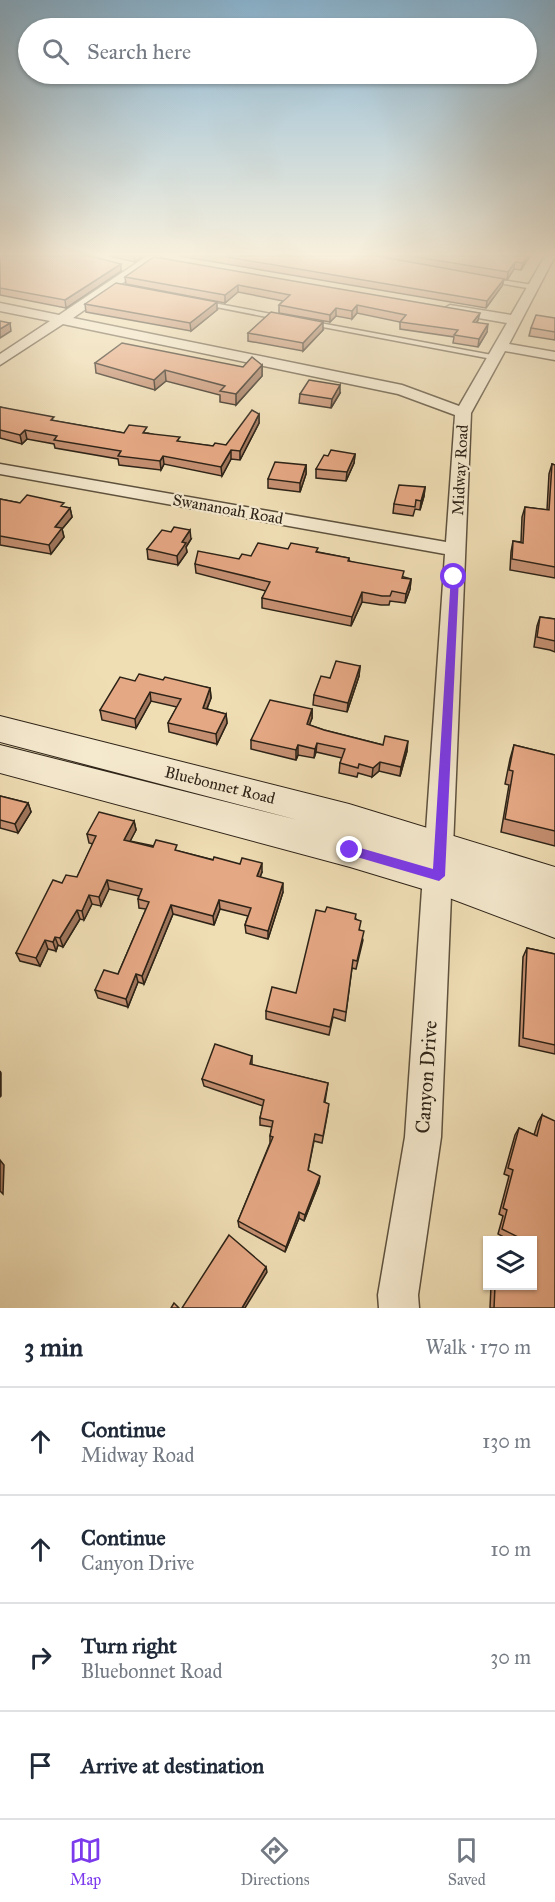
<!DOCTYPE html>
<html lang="en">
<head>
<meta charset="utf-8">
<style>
	:root { --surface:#fff; --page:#f2f2f3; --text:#1f2937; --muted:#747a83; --line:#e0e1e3; --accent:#7c3aed }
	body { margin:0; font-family:"IM FELL Great Primer",serif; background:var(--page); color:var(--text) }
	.controls { position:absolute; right:18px; bottom:18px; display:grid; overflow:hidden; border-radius:0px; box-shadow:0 2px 4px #0004 }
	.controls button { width:54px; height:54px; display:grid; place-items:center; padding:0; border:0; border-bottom:2px solid var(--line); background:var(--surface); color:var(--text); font:30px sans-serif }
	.stop { position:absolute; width:18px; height:18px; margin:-14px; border:4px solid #7c3aed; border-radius:50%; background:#fff }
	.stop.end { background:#7c3aed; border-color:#fff; box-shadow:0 2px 6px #0008 }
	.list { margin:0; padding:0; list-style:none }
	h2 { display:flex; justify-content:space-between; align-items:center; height:78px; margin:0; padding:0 24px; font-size:26px }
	h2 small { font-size:20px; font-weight:400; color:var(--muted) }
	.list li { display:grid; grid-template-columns:39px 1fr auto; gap:18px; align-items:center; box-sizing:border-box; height:108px; padding:0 24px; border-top:2px solid var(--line) }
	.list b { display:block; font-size:22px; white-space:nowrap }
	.list p { margin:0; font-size:20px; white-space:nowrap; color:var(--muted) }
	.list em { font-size:20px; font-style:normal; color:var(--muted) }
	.icon { flex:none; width:33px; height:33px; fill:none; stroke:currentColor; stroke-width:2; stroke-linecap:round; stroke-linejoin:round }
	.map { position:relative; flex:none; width:555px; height:1308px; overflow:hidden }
	.search { position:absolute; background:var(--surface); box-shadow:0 2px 4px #0004; left:18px; right:18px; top:18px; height:66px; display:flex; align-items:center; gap:15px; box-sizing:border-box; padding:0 21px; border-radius:33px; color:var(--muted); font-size:22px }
	.sheet { height:510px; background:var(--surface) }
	nav { display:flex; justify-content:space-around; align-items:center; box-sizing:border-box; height:84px; border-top:2px solid var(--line); background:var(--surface); font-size:16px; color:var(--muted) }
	nav a { display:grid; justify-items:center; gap:3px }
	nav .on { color:var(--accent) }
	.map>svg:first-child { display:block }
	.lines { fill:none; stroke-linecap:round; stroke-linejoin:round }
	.service-casing { stroke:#5e523e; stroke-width:3 }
	.minor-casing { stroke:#5e523e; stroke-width:3 }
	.secondary-casing { stroke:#2d2317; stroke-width:2 }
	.service { fill:#f5e9ce; fill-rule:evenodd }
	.minor { fill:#f5e9ce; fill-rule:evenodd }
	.secondary { fill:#f5e9ce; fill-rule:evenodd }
	.wall { fill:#c59072; stroke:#2d2317; stroke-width:1.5 }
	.shaded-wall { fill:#a0765c; stroke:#2d2317; stroke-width:1.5 }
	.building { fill:#e5a884; stroke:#2d2317; stroke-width:1.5 }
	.route { fill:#7c3aed }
	.labels { text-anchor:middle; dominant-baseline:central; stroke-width:4.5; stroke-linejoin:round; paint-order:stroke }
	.street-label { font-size:16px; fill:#2d2317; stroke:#f5e9ce }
	.near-street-label { font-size:20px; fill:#2d2317; stroke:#f5e9ce }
</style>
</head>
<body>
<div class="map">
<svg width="555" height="1308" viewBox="0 0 555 1308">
	<rect width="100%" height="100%" fill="#efddb4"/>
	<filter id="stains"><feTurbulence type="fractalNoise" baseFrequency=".00333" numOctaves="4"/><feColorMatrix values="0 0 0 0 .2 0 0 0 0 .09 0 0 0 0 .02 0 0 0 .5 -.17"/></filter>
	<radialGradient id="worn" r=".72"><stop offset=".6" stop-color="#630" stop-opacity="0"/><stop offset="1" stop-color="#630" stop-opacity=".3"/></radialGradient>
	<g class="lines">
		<defs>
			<g id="service">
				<path d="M489 278 533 285 536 287 533 289 487 281 486 280Z"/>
				<path d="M203 301 282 316 285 318 282 320 201 304 200 303Z"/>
				<path d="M309 321 492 355 495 357 492 359 307 324 306 323Z"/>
			</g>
			<path id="minor" d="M147 256H161L73 318 402 385 459 406 507 323 450 313 443 309 450 305 511 315 545 256H555L509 344 555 352V360L505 351 471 413 441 1137 418 1295 419 1308H379L378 1295 405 1137 445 554 0 474V464L446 542 455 415 398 394 63 324 0 365V354L50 321 0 311V303L59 315Z"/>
			<path id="secondary" d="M0 716 349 804 555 867V938L436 893 350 867 0 773V745L298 820 0 742Z"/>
		</defs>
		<!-- service casing -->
		<use href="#service" class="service-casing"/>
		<!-- minor casing -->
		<use href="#minor" class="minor-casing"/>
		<!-- secondary casing -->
		<use href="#secondary" class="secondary-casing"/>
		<!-- service -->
		<use href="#service" class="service"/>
		<!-- minor -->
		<use href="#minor" class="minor"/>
		<!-- secondary -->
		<use href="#secondary" class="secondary"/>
	</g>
	<!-- wall -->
	<g class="wall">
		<path d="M0 256 121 271 66 308 0 295Z"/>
		<path d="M109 256H143L135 262Z"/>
		<path d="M179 256H530L521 270 514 269 507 280 504 279 502 286 486 308Z"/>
		<path d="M154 257 478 320 477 323 487 332 478 347 453 343 454 337 400 329V322L357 313 352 319 336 316 330 322 279 313V305L283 301 238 292 225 303 126 284 125 277Z"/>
		<path d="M85 304 217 310 191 331 86 312Z"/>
		<path d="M555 318V340L529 336 531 328Z"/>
		<path d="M323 330 303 351 248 341V333Z"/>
		<path d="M95 363 243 367 262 365V376L236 405 220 402V395L166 381 155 390 96 373Z"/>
		<path d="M340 393 331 408 299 403 300 394Z"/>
		<path d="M0 407 55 421 124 433H148L180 442 213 446 226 445 259 414V423L240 460 231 459 222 476 164 464 161 470 119 465 118 459 55 448 54 444 27 439 22 444 0 438Z"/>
		<path d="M355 454 354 463 346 481 316 478V469L328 456Z"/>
		<path d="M552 464 555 465V578L510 570 511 552 513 541 521 542 522 517 525 507 547 510 549 474Z"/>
		<path d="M306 465V474L300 492 268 488V479Z"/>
		<path d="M425 487 424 496 420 510 415 509 413 516 393 513 394 504Z"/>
		<path d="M0 499 20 503 70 508 72 517 62 529 64 537 51 554 0 545Z"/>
		<path d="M191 539 186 547 187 552 178 565 148 559 147 549Z"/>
		<path d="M288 549 318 552 349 558V561L411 579 410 589 405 603 390 601 389 605H381L362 602 351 626 262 608V598L266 591 196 573 195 564 239 559 251 556Z"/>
		<path d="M540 617 555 619V652L550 650 534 647 537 626Z"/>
		<path d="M360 666 359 676 347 712 313 705 314 695 330 678Z"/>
		<path d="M163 680 210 688 211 698 207 709 226 714 227 723 217 744 169 732 168 723 177 707 151 701 136 728 102 720 100 710 135 681Z"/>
		<path d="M312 709V718L309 725 324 730 407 751 400 776 379 771 372 777 358 773 357 777 339 773 340 763 342 758 316 752 314 758 298 755 296 760 251 749V740Z"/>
		<path d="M514 745 555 755V846L501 832 509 785 505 784 510 759Z"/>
		<path d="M0 796 28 803 31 812 18 833 0 828Z"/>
		<path d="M134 821 136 830 130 841 178 851 262 872 260 877 283 892 268 939 246 933 245 925 248 916 220 909 214 925 173 914 144 984 138 982 128 1007 98 998 95 990 118 974 146 909 139 908 138 899 139 896 109 889 101 906 92 904 84 920 80 919 63 947 58 945 56 951 48 949 40 966 20 961 16 953 62 883 77 877 93 844 89 843 87 834Z"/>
		<path d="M356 919 363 940 356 969 352 968 345 1021 333 1017 329 1035 266 1019V1011L296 993Z"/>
		<path d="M527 948 555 954V1054L519 1046 523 957Z"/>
		<path d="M252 1056V1065L328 1083 325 1102 328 1111 322 1143 314 1141 308 1171 319 1183 304 1221 299 1218 285 1252 239 1227 238 1221 270 1143V1136L272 1127 260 1125V1118L263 1106 204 1086 202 1079Z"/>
		<path d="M542 1115 555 1308H490L491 1286H532V1240H509L498 1234 503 1216 499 1214 509 1176 504 1174 515 1135 519 1128 534 1135 538 1122Z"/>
	</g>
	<!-- shaded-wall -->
	<g class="shaded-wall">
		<path d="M134 256H143L135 262Z"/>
		<path d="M527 256H530L521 270 523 263Z"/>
		<path d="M515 262 514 269 507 280 508 272Z"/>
		<path d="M121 264V271L66 308 65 300Z"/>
		<path d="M504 279 502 286 486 308 487 301Z"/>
		<path d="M238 285V292L225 303V295Z"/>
		<path d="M217 302V310L191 331 190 323Z"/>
		<path d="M357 305V313L352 319V311Z"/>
		<path d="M336 308V316L330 322V315Z"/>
		<path d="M480 313 478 320 472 330 473 322Z"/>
		<path d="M323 322V330L303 351V343Z"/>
		<path d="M10 323 11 331 0 338V329Z"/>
		<path d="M488 324 487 332 478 347 479 339Z"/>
		<path d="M262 365V376L236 405V394Z"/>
		<path d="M165 370 166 381 155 390 154 380Z"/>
		<path d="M340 385V393L331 408 332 399Z"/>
		<path d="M259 414V423L240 460V451Z"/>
		<path d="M25 430 27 439 22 444 20 435Z"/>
		<path d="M231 450V459L222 476 221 467Z"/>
		<path d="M355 454 354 463 346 481 347 472Z"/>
		<path d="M163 456 164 464 161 470 160 461Z"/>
		<path d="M306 465V474L300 492V483Z"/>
		<path d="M425 487 424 496 420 510 421 501Z"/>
		<path d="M70 508 72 517 62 529 64 537 51 554 49 545 55 527Z"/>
		<path d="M190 530 191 539 186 547 187 552 178 565 177 556 182 542Z"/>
		<path d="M411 579 410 589 405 603 406 594Z"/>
		<path d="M362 592V602L351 626 352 617Z"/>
		<path d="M360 666 359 676 347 712 348 703Z"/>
		<path d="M210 688 211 698 203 718V708Z"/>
		<path d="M150 692 151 701 136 728 135 719Z"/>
		<path d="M312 709V718L306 734 307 724Z"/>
		<path d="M226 714 227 723 217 744 216 734Z"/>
		<path d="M408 741 407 751 400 776 401 767Z"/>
		<path d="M317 743 316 752 314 758 315 749Z"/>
		<path d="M298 745V755L296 760V750Z"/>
		<path d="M380 762 379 771 372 777 373 768Z"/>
		<path d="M28 803 31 812 18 833 15 824Z"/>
		<path d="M134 821 136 830 126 849 124 840Z"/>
		<path d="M262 863V872L257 885V876Z"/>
		<path d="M107 880 109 889 101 906 99 897Z"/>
		<path d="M283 883V892L268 939V931Z"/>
		<path d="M89 895 92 904 84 920 82 911Z"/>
		<path d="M219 900 220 909 214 925 213 916Z"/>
		<path d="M171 905 173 914 144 984 142 976Z"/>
		<path d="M77 910 80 919 63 947 60 938Z"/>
		<path d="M55 937 58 945 56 951 53 942Z"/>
		<path d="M45 940 48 949 40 966 36 958Z"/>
		<path d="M136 974 138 982 128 1007 126 999Z"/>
		<path d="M0 1071 1 1073V1096L0 1097Z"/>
		<path d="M0 1160 4 1165 3 1194 0 1191Z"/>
		<path d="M320 1176 319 1183 304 1221 305 1215Z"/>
		<path d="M299 1212V1218L285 1252 286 1247Z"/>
		<path d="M266 1267 267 1272 245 1308H242Z"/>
	</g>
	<!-- building -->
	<g class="building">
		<path d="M0 256H90L121 264 65 300 0 288Z"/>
		<path d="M221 256H377L504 279 487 301Z"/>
		<path d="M410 256H527L523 263 515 262 508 272Z"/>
		<path d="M154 257 480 313 473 322 488 324 479 339 454 335 458 330 400 322 406 315 357 305 352 311 336 308 330 315 279 305 290 295 238 285 225 295 125 277Z"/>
		<path d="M116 283 217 302 190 323 85 304Z"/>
		<path d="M271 312 323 322 303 343 248 333Z"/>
		<path d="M536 315 555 318V332L531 328Z"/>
		<path d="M0 321 10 323 0 329Z"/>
		<path d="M122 343 243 367 252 357 262 365 236 394 220 391 225 386 165 370 154 380 95 363Z"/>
		<path d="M309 380 340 385 332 399 300 394Z"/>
		<path d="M0 407 54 417 51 420 124 433 129 425 147 427 143 433 180 437 177 441 213 446 215 443 226 445 252 410 259 414 240 451 231 450 221 467 163 456 160 461 118 456 121 451 54 440 57 436 25 430 20 435 0 430Z"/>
		<path d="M331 450 355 454 347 472 316 469 324 455 328 456Z"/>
		<path d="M275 462 306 465 300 483 268 479Z"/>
		<path d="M552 464 555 465V567L512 559 513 541 523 543 525 507 549 510Z"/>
		<path d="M399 485 425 487 421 501 416 500 415 507 394 504Z"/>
		<path d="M27 495 64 503 61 506 70 508 55 527 62 528 49 545 0 536V499L20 503Z"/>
		<path d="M174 527 190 530 182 542 186 543 177 556 147 549 162 530 171 532Z"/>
		<path d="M258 543 288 549 291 543 318 548 316 552 349 558 348 561 404 571 402 578 411 579 406 594 392 591 390 596H382L362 592 352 617 262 598 270 582 195 564 198 551 239 559 242 554 251 556Z"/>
		<path d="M540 617 555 619V641L537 637Z"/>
		<path d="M336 661 360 666 348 703 314 695 321 676 330 678Z"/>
		<path d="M139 674 163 680 165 677 210 688 203 708 226 714 216 734 168 723 181 699 150 692 135 719 100 710 120 677 135 681Z"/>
		<path d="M270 700 312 709 307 724 324 730 383 745 385 736 408 741 401 767 380 762 373 768 359 764 358 768 340 763 345 749 317 743 315 749 298 745 296 750 251 740Z"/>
		<path d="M514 745 555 755V831L505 819 513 771 509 770Z"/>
		<path d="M0 796 28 803 15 824 0 820Z"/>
		<path d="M99 812 134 821 124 840 153 847 156 840 177 845 175 850 213 860 214 857 240 864 242 858 262 863 257 876 283 883 268 931 245 925 251 908 219 900 213 916 171 905 142 976 136 974 126 999 95 990 104 970 118 974 149 902 138 899 142 889 107 880 99 897 89 895 82 911 77 910 60 938 55 937 53 942 45 940 36 958 16 953 53 880 62 883 66 875 77 877 96 836 87 834Z"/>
		<path d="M327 907 356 914 355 919 361 921 359 930 364 931 357 961 353 960 346 1012 334 1009 330 1027 266 1011 272 987 296 993 316 910 325 912Z"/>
		<path d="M527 948 555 954V1045L523 1038Z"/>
		<path d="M215 1044 252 1056 250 1064 328 1083 324 1102 329 1104 323 1136 315 1134 308 1170 320 1176 305 1215 299 1212 286 1247 238 1221 273 1137 270 1136 273 1121 260 1118 264 1100 202 1079Z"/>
		<path d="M542 1115 555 1121V1308H494L495 1286H532V1240H521L522 1239 502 1229 507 1210 503 1208 513 1170 508 1168 519 1128 537 1136Z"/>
		<path d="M229 1235 266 1267 242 1308H182Z"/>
		<path d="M174 1303 179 1308H171Z"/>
	</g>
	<!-- sky -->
	<linearGradient id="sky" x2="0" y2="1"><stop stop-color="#89b6d4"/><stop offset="0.58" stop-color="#f8f0dd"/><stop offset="1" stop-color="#f8f0dd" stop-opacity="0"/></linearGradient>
	<rect width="555" height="439" fill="url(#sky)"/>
	<!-- route -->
	<path class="route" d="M451 575 459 577 445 876 439 881 350 855 344 850 350 845 433 869Z"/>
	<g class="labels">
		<!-- street labels -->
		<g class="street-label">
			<text transform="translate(460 470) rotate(-87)">Midway Road</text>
			<text transform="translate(228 509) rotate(10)">Swananoah Road</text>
			<text transform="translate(220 785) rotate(14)">Bluebonnet Road</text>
		</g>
		<!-- near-street labels -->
		<g class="near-street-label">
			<text transform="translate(426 1077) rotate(-86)">Canyon Drive</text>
		</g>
	</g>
	<rect width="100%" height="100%" filter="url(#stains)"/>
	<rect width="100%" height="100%" fill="url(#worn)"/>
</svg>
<div class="controls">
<button><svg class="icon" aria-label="layers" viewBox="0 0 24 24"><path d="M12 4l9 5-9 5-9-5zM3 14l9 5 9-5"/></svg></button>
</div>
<div class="stop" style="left:454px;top:577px"></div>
<div class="stop end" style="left:350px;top:850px"></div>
<div class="search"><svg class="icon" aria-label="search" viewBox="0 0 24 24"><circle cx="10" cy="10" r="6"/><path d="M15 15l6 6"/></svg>Search here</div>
</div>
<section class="sheet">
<h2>3 min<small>Walk · 170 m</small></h2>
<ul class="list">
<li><svg class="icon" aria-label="ahead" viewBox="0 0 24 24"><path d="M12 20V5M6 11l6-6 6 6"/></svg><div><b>Continue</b><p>Midway Road</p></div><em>130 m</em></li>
<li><svg class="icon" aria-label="ahead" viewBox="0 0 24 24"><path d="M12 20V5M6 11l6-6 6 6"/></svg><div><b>Continue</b><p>Canyon Drive</p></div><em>10 m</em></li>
<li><svg class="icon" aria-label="right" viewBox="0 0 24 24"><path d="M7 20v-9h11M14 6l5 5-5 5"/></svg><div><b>Turn right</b><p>Bluebonnet Road</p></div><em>30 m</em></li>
<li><svg class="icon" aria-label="arrive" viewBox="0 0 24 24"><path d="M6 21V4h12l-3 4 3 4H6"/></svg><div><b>Arrive at destination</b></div></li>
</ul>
</section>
<nav>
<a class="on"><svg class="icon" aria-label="map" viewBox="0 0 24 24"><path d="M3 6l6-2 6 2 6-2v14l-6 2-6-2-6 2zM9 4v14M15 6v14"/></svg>Map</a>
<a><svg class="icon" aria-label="directions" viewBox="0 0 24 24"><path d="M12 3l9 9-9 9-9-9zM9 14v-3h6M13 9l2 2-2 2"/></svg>Directions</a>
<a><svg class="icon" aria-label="saved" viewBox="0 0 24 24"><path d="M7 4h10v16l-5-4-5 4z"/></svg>Saved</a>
</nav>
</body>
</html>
